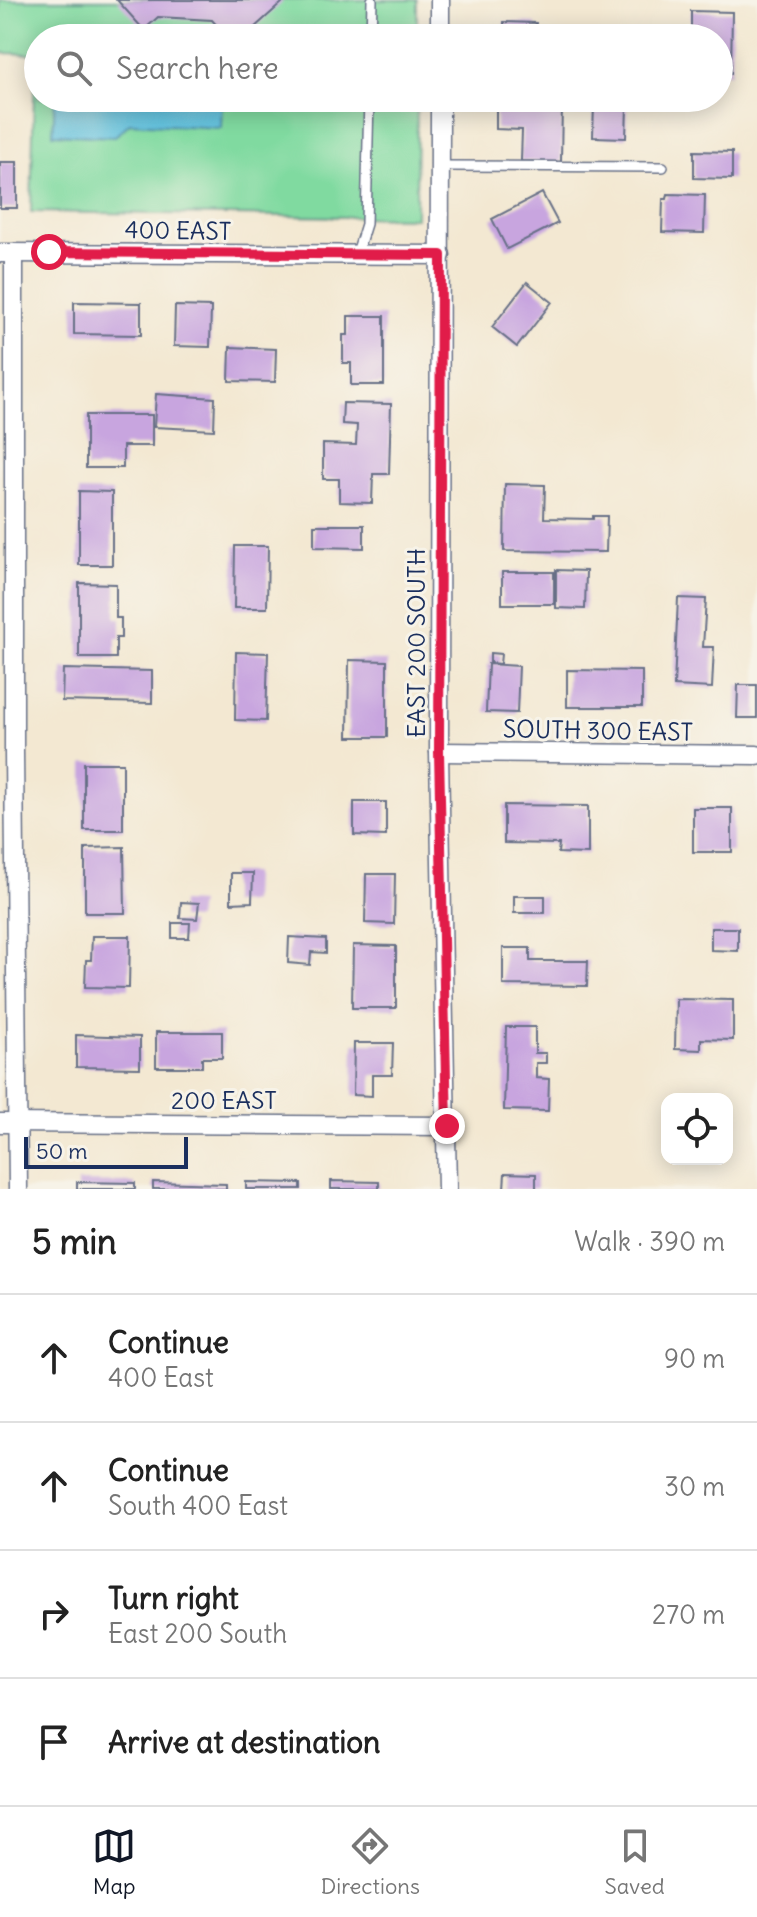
<!DOCTYPE html>
<html lang="en">
<head>
<meta charset="utf-8">
<style>
	:root { --surface:#fff; --page:#f6f6f6; --text:#222; --muted:#767676; --line:#e0e0e0; --accent:#111827 }
	body { margin:0; font-family:Delius,sans-serif; background:var(--page); color:var(--text) }
	.controls { position:absolute; right:24px; bottom:24px; display:grid; overflow:hidden; border-radius:16px; box-shadow:0 4px 20px #0003 }
	.controls button { width:72px; height:72px; display:grid; place-items:center; padding:0; border:0; border-bottom:2px solid var(--line); background:var(--surface); color:var(--text); font:40px sans-serif }
	.scale { position:absolute; left:24px; bottom:20px; width:164px; box-sizing:border-box; padding-left:8px; border:4px solid #1b2f5e; border-top:0; font-size:22px; line-height:28px; white-space:nowrap; color:#1b2f5e; -webkit-text-stroke:6px #f7f3e8; paint-order:stroke }
	.stop { position:absolute; width:24px; height:24px; margin:-18px; border:6px solid #e11d48; border-radius:50%; background:#fff }
	.stop.end { background:#e11d48; border-color:#fff; box-shadow:0 2px 8px #0008 }
	.list { margin:0; padding:0; list-style:none }
	h2 { display:flex; justify-content:space-between; align-items:center; height:104px; margin:0; padding:0 32px; font-size:34px }
	h2 small { font-size:26px; font-weight:400; color:var(--muted) }
	.list li { display:grid; grid-template-columns:52px 1fr auto; gap:24px; align-items:center; box-sizing:border-box; height:128px; padding:0 32px; border-top:2px solid var(--line) }
	.list b { display:block; font-size:30px; white-space:nowrap }
	.list p { margin:0; font-size:26px; white-space:nowrap; color:var(--muted) }
	.list em { font-size:26px; font-style:normal; color:var(--muted) }
	.icon { flex:none; width:44px; height:44px; fill:none; stroke:currentColor; stroke-width:2; stroke-linecap:round; stroke-linejoin:round }
	.map { position:relative; flex:none; width:757px; height:1189px; overflow:hidden }
	.search { position:absolute; background:var(--surface); box-shadow:0 4px 20px #0003; left:24px; right:24px; top:24px; height:88px; display:flex; align-items:center; gap:20px; box-sizing:border-box; padding:0 28px; border-radius:44px; color:var(--muted); font-size:30px }
	.sheet { height:616px; background:var(--surface) }
	nav { display:flex; justify-content:space-around; align-items:center; box-sizing:border-box; height:112px; border-top:2px solid var(--line); background:var(--surface); font-size:22px; color:var(--muted) }
	nav a { display:grid; justify-items:center; gap:4px }
	nav .on { color:var(--accent) }
	.map>svg:first-child { display:block }
	.green { fill:#80daa0; stroke:#4e847f; stroke-width:2 }
	.water { fill:#5fc1de; stroke:#3d789e; stroke-width:2 }
	.building { fill:#c8a5df }
	.lines { fill:none; stroke-linecap:round; stroke-linejoin:round }
	.lane-casing { stroke:#677087; stroke-width:12 }
	.street-casing { stroke:#677087; stroke-width:21 }
	.lane { stroke:#fff; stroke-width:9 }
	.street { stroke:#fff; stroke-width:18 }
	.route { stroke:#e11d48; stroke-width:10 }
	.labels { text-anchor:middle; dominant-baseline:central; stroke-width:6; stroke-linejoin:round; paint-order:stroke }
	.street-label { font-size:24px; fill:#1b2f5e; stroke:#f7f3e8 }
</style>
</head>
<body>
<div class="map">
<svg width="757" height="1189" viewBox="0 0 757 1189">
	<rect width="100%" height="100%" fill="#f7f3e8"/>
	<filter id="ink" filterUnits="userSpaceOnUse"><feTurbulence type="fractalNoise" baseFrequency=".0125" numOctaves="2"/><feDisplacementMap in="SourceGraphic" scale="16" xChannelSelector="R" yChannelSelector="G"/><feConvolveMatrix kernelMatrix="1 2 1 2 8 2 1 2 1" color-interpolation-filters="sRGB"/></filter>
	<filter id="wash" filterUnits="userSpaceOnUse"><feTurbulence type="fractalNoise" baseFrequency=".006" numOctaves="4" result="noise"/><feDisplacementMap in="SourceGraphic" scale="32" xChannelSelector="R" yChannelSelector="G"/><feGaussianBlur stdDeviation="1.8" result="paint"/><feColorMatrix in="noise" values="0 0 0 0 0 0 0 0 0 0 0 0 0 0 0 0 0 1.4 0 .05"/><feComposite in="paint" operator="in"/></filter>
	<g filter="url(#wash)">
		<rect width="100%" height="100%" fill="#f3e8d2"/>
		<!-- green -->
		<path class="green" d="M0 0H417V38H38V98H417L416 218 31 212 35 54 0 53Z"/>
		<!-- water -->
		<path class="water" d="M55 98H222L221 128 130 123 114 137 53 134Z"/>
		<g id="blocks">
			<!-- building -->
			<g class="building">
				<path d="M117 0H281L283 2 243 38H228L212 20 158 17 144 30Z"/>
				<path d="M691 11 732 12 731 73H719V38H691Z"/>
				<path d="M504 22 536 23 535 38H504Z"/>
				<path d="M496 102 562 103 561 162 521 161 522 130 496 129Z"/>
				<path d="M594 104 627 105 626 138 593 137Z"/>
				<path d="M694 151 732 152V179L694 178Z"/>
				<rect x="0" y="162" width="17" height="46"/>
				<path d="M542 193 558 223 507 249 492 219Z"/>
				<path d="M668 194 705 195 704 233 662 232 663 199H667Z"/>
				<path d="M527 282 552 302 517 347 492 327Z"/>
				<path d="M74 302 141 303V335L74 334Z"/>
				<path d="M175 306 211 307 210 347 174 346Z"/>
				<path d="M348 316H384V385H351V363H343V335H348Z"/>
				<path d="M230 347 276 349 275 382 229 381Z"/>
				<path d="M156 394 215 398 214 430 154 427Z"/>
				<path d="M343 403 391 404 389 474H373L372 503 339 502V479H323V444L356 445 357 425 342 424Z"/>
				<path d="M86 415H152V446H123V468H86Z"/>
				<path d="M505 484 545 485 544 518 593 519V516H607L606 552 504 551Z"/>
				<path d="M79 491 112 492V565H79Z"/>
				<path d="M314 525H364V548L314 547Z"/>
				<path d="M235 546H268L267 608H234Z"/>
				<path d="M556 570 586 571 585 609 556 608Z"/>
				<rect x="502" y="572" width="52" height="32"/>
				<path d="M79 583 116 584V618H121V638H116V658H79Z"/>
				<path d="M678 598 706 599 703 647H714L712 688 674 686Z"/>
				<path d="M236 652 268 653 266 721 235 720Z"/>
				<path d="M490 653 501 654 500 664 490 663Z"/>
				<path d="M349 660 387 661V737H348Z"/>
				<path d="M488 664 519 666 517 713 486 712Z"/>
				<path d="M63 669 152 671V703L62 701Z"/>
				<path d="M567 670 642 671V707H567Z"/>
				<path d="M738 685H757V718H737Z"/>
				<rect x="84" y="763" width="39" height="67"/>
				<path d="M354 802H386V836L354 835Z"/>
				<path d="M504 805 588 806V854L558 853 559 844 504 843Z"/>
				<rect x="693" y="808" width="39" height="44"/>
				<path d="M124 847 125 913H85V848Z"/>
				<path d="M231 873H253L252 902 231 903Z"/>
				<path d="M366 874H395L394 924 365 923Z"/>
				<rect x="514" y="896" width="31" height="17"/>
				<path d="M181 902 199 903 197 919 180 918Z"/>
				<path d="M172 923H190L189 938H172Z"/>
				<path d="M711 928H738V951L711 950Z"/>
				<path d="M92 936H130L129 988 85 987 86 960H91Z"/>
				<path d="M289 937 326 939V953L311 952 310 965 288 963Z"/>
				<path d="M353 945 396 946V1008H352Z"/>
				<path d="M503 948H530V961H588L587 986 503 985Z"/>
				<path d="M676 999 733 1000V1040L701 1039V1050L675 1049Z"/>
				<path d="M506 1027H535V1053H546V1063H536V1078L549 1079 548 1111 504 1110Z"/>
				<path d="M156 1032H222V1058H202V1067H156Z"/>
				<path d="M76 1035 140 1037V1068L76 1067Z"/>
				<path d="M354 1043H393L392 1075H372V1096L353 1095Z"/>
				<path d="M505 1173 536 1174V1189H504Z"/>
				<path d="M331 1181 379 1182V1189H331Z"/>
				<path d="M77 1182 135 1183V1189H77Z"/>
				<path d="M153 1182 226 1184V1189H153Z"/>
				<path d="M246 1182 301 1183V1189H246Z"/>
			</g>
		</g>
	</g>
	<g filter="url(#ink)">
		<use href="#blocks" fill-opacity="0" stroke="#677087" stroke-width="2"/>
		<g class="lines">
			<defs>
				<g id="lane">
					<path d="M371 38 372 0"/>
					<path d="M440 166 663 167"/>
					<path d="M356 256 366 224 369 98"/>
				</g>
				<g id="street">
					<path d="M440 0V38"/>
					<path d="M440 98 439 752 447 1189"/>
					<path d="M0 253 441 255"/>
					<path d="M14 253V750L18 1189"/>
					<path d="M439 752 757 755"/>
					<path d="M0 1123 447 1126"/>
				</g>
			</defs>
			<!-- lane casing -->
			<use href="#lane" class="lane-casing"/>
			<!-- street casing -->
			<use href="#street" class="street-casing"/>
			<!-- lane -->
			<use href="#lane" class="lane"/>
			<!-- street -->
			<use href="#street" class="street"/>
		</g>
	</g>
	<g class="lines" filter="url(#ink)">
		<!-- route -->
		<path class="route" d="M49 252 441 255 439 752 447 1126"/>
	</g>
	<g class="labels">
		<!-- street labels -->
		<g class="street-label">
			<text transform="translate(178 230) rotate(1)">400 EAST</text>
			<text transform="translate(416 643) rotate(-90)">EAST 200 SOUTH</text>
			<text transform="translate(598 730) rotate(1)">SOUTH 300 EAST</text>
			<text x="224" y="1100">200 EAST</text>
		</g>
	</g>
</svg>
<div class="controls">
<button><svg class="icon" aria-label="locate" viewBox="0 0 24 24"><circle cx="12" cy="12" r="6"/><path d="M12 2v4M12 18v4M2 12h4M18 12h4"/></svg></button>
</div>
<div class="scale">50 m</div>
<div class="stop" style="left:49px;top:252px"></div>
<div class="stop end" style="left:447px;top:1126px"></div>
<div class="search"><svg class="icon" aria-label="search" viewBox="0 0 24 24"><circle cx="10" cy="10" r="6"/><path d="M15 15l6 6"/></svg>Search here</div>
</div>
<section class="sheet">
<h2>5 min<small>Walk · 390 m</small></h2>
<ul class="list">
<li><svg class="icon" aria-label="ahead" viewBox="0 0 24 24"><path d="M12 20V5M6 11l6-6 6 6"/></svg><div><b>Continue</b><p>400 East</p></div><em>90 m</em></li>
<li><svg class="icon" aria-label="ahead" viewBox="0 0 24 24"><path d="M12 20V5M6 11l6-6 6 6"/></svg><div><b>Continue</b><p>South 400 East</p></div><em>30 m</em></li>
<li><svg class="icon" aria-label="right" viewBox="0 0 24 24"><path d="M7 20v-9h11M14 6l5 5-5 5"/></svg><div><b>Turn right</b><p>East 200 South</p></div><em>270 m</em></li>
<li><svg class="icon" aria-label="arrive" viewBox="0 0 24 24"><path d="M6 21V4h12l-3 4 3 4H6"/></svg><div><b>Arrive at destination</b></div></li>
</ul>
</section>
<nav>
<a class="on"><svg class="icon" aria-label="map" viewBox="0 0 24 24"><path d="M3 6l6-2 6 2 6-2v14l-6 2-6-2-6 2zM9 4v14M15 6v14"/></svg>Map</a>
<a><svg class="icon" aria-label="directions" viewBox="0 0 24 24"><path d="M12 3l9 9-9 9-9-9zM9 14v-3h6M13 9l2 2-2 2"/></svg>Directions</a>
<a><svg class="icon" aria-label="saved" viewBox="0 0 24 24"><path d="M7 4h10v16l-5-4-5 4z"/></svg>Saved</a>
</nav>
</body>
</html>
